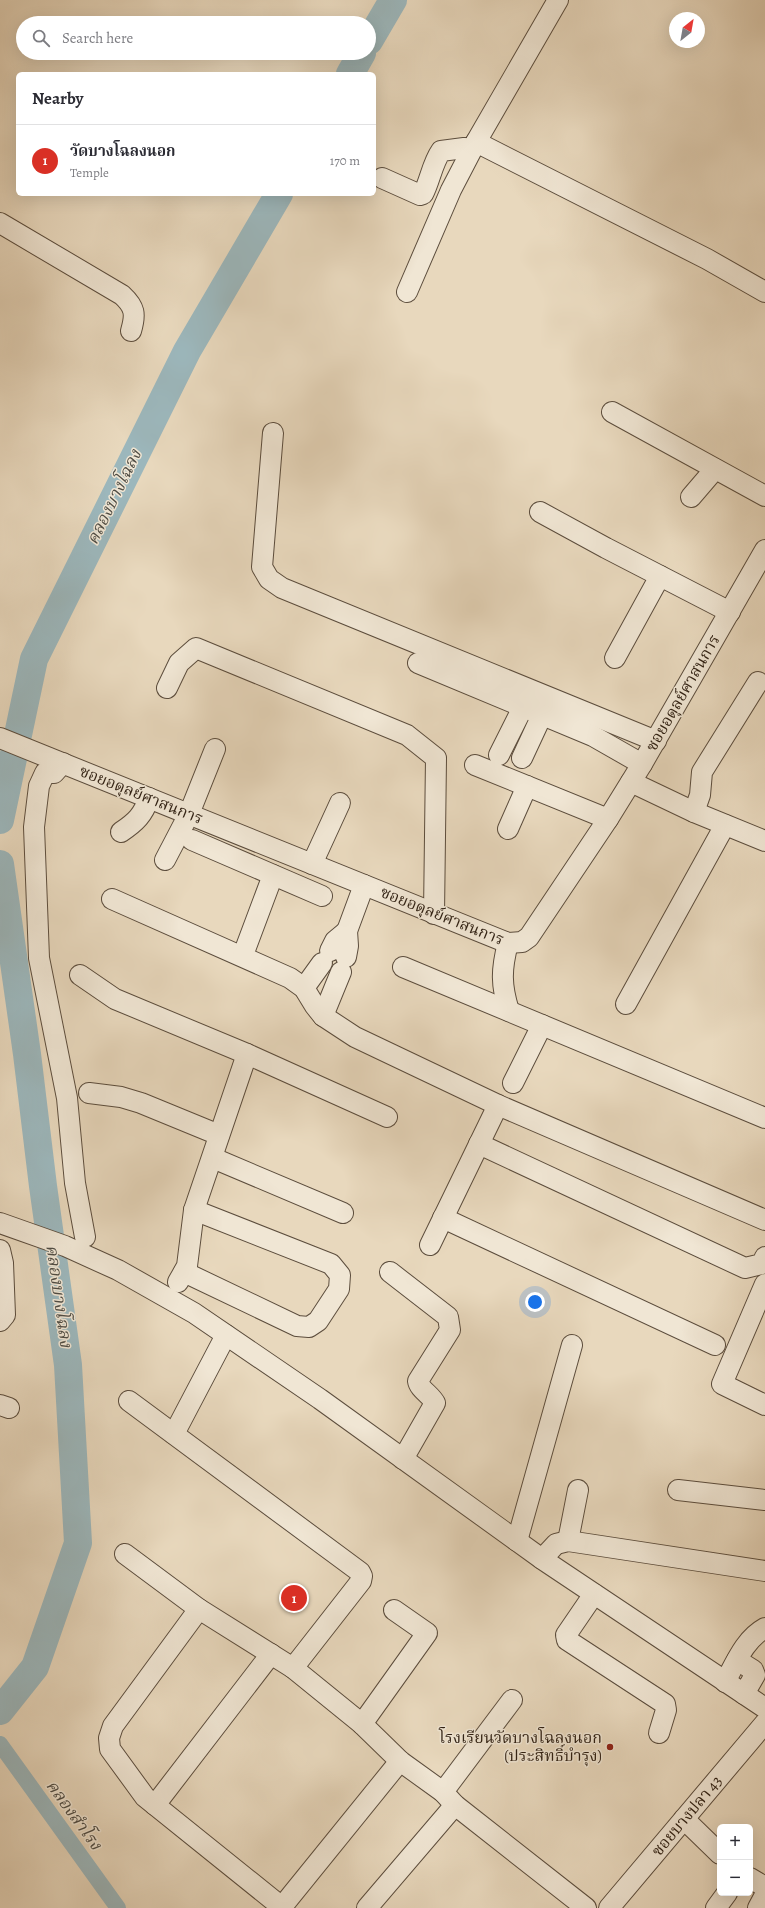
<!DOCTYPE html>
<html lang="en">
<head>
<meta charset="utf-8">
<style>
	:root { --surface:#fff; --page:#f7f7f7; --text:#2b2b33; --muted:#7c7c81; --line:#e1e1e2; --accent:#d93025 }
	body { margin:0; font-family:Alegreya,"Noto Serif Thai",serif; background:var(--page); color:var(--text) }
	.controls { position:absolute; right:12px; bottom:12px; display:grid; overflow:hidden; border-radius:6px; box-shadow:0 4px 16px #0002 }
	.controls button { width:36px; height:36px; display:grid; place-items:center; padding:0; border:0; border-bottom:1px solid var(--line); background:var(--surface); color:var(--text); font:20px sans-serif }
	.compass { position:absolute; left:669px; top:12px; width:36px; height:36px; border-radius:50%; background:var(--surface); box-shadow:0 4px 16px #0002; rotate:31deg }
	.you { position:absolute; left:535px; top:1302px; width:14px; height:14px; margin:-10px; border:3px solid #fff; border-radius:50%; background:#1a73e8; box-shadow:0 0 0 6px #1a73e833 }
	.badge { display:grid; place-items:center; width:26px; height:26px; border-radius:50%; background:var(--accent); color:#fff; font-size:13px; font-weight:700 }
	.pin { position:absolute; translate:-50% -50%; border:2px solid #fff; box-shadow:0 1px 4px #0006 }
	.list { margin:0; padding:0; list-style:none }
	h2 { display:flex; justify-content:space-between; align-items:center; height:52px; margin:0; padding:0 16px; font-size:17px }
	h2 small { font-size:13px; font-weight:400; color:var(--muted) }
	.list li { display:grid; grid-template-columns:26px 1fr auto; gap:12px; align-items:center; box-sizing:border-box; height:72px; padding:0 16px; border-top:1px solid var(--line) }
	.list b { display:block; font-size:15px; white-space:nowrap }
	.list p { margin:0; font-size:13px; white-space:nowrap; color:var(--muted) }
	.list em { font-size:13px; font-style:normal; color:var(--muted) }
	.icon { flex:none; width:22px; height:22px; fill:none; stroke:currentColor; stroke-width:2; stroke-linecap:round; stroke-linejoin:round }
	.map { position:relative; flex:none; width:765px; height:1908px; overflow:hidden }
	.search { position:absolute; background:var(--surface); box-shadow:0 4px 16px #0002; left:16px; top:16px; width:360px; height:44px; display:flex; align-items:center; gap:10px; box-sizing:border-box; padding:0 14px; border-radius:22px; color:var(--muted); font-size:15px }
	.panel { position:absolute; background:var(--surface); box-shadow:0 4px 16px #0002; left:16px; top:72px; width:360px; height:124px; border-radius:6px }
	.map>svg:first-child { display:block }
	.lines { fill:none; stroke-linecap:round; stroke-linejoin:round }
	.canal { stroke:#9cb7bc; stroke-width:16 }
	.river { stroke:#9cb7bc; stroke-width:28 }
	.minor-casing { stroke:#5c4d3d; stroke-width:22 }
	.minor { stroke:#f0e6d4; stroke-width:20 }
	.poi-dot { fill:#8f2418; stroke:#f0e6d4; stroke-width:1.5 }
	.labels { text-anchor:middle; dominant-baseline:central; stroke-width:3; stroke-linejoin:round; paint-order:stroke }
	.street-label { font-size:16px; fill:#2e1f12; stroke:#f0e6d4 }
	.poi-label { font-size:16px; fill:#2e1f12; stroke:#f0e6d4; text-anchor:end }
	.water-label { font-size:17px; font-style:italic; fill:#4f4d45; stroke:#f0e6d4 }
</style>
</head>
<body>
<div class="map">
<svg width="765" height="1908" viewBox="0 0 765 1908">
	<rect width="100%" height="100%" fill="#e8d8bd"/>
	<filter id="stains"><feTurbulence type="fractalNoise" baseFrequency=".005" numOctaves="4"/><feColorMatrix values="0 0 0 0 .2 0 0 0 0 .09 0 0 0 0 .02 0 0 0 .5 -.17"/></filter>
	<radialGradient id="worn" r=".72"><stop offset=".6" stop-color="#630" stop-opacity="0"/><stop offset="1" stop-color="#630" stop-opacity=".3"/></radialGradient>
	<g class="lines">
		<!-- canal -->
		<path class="canal" d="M0 1744 118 1908"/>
		<!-- river -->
		<g class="river">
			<path d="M369 41 393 0"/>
			<path d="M350 74 362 53"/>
			<path d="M0 820 34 659 187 351 279 194"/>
			<path d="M0 864 27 1054 43 1186 68 1365 78 1543 35 1667 0 1711"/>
		</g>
		<defs>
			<g id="minor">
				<path d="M476 142 707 259 765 292"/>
				<path d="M382 178 420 195 423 194C430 181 432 164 441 151L464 148 472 149"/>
				<path d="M0 223 122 295C135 307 136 314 131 331"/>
				<path d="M407 292 451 190 476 142 558 0"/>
				<path d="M612 412 765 496"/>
				<path d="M273 433 262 567 269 579 282 588 656 741"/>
				<path d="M691 497 715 469"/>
				<path d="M540 512 606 548 730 612"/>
				<path d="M615 658 660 576"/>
				<path d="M418 663 593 736 642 764"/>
				<path d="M167 688 179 663 196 648 407 735 436 758 434 914"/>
				<path d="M0 738 508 943 522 942 529 937 608 819 642 764 765 550"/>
				<path d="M499 755 523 707"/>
				<path d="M522 758 542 715"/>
				<path d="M63 763 54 773H45L39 786 34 827 39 958 67 1098 75 1183 85 1237"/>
				<path d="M475 765 608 819"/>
				<path d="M631 782 694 812 765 841"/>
				<path d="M694 812 700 795 702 772 758 682"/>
				<path d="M508 829 527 786"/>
				<path d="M121 832C136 822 143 815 149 798"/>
				<path d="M192 840 322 896"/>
				<path d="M165 860 189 814 215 749"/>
				<path d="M312 864 340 803"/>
				<path d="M112 899 290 978 304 988 315 1006 323 1016 355 1037 498 1105 765 1220"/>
				<path d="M347 931 364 885"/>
				<path d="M508 943C501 970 501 985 509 1011"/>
				<path d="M330 951 335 941 347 931 348 946 346 957"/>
				<path d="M243 955 273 875"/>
				<path d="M403 967 765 1118"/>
				<path d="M80 975 115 999 247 1054 387 1117"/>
				<path d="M304 988 322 963"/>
				<path d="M626 1004 725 825"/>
				<path d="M323 1016 341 972"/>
				<path d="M513 1083 542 1025"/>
				<path d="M89 1093 121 1097 141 1103 219 1135"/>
				<path d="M479 1144 745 1268 762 1264 765 1257"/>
				<path d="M213 1158 343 1213"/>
				<path d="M443 1218 715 1345"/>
				<path d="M0 1223 65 1246 118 1270 194 1313 320 1399 542 1559 765 1708"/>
				<path d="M430 1245 498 1105"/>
				<path d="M0 1250 3 1263 5 1315 0 1321"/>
				<path d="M184 1272 297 1326 309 1327 318 1321 339 1289 340 1275 331 1264 194 1210"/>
				<path d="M390 1272 448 1317 450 1330 418 1381C419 1389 431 1395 435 1403L403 1459"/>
				<path d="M178 1282 187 1266 194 1210 247 1054"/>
				<path d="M765 1284 722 1384 765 1405"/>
				<path d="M129 1401 360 1572 362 1576 361 1581 293 1668"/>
				<path d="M0 1405 9 1408"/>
				<path d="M174 1434 226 1335"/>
				<path d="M678 1490 765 1500"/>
				<path d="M517 1541 572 1345"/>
				<path d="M568 1541 578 1490"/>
				<path d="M125 1554 199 1609 293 1668 362 1724 400 1761 443 1792 455 1805 586 1908"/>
				<path d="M542 1559 556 1544 568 1541 765 1571"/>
				<path d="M594 1594 566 1635 567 1640 665 1704 666 1710 659 1733"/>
				<path d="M199 1609 113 1726 109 1738 110 1749 145 1797 283 1908"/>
				<path d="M737 1660 753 1670 755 1675 744 1694"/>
				<path d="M725 1682C736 1662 745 1639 765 1628"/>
				<path d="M362 1724 427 1633 394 1610"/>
				<path d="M443 1792 512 1700"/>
				<path d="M155 1805 271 1654"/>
				<path d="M684 1819 720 1854"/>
				<path d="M750 1878 765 1887"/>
				<path d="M281 1908 400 1761"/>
				<path d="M367 1908 455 1805"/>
				<path d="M609 1908 765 1723"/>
				<path d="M716 1908 727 1893"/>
				<path d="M758 1908 765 1895"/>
			</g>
		</defs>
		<!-- minor casing -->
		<use href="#minor" class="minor-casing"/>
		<!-- minor -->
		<use href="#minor" class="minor"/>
	</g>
	<!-- markers -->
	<circle class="poi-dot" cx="610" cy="1747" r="4"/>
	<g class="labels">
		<!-- street labels -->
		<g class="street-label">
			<text transform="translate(683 693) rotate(-60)">ซอยอดุลย์ศาสนการ</text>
			<text transform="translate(141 795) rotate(22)">ซอยอดุลย์ศาสนการ</text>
			<text transform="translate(442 916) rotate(22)">ซอยอดุลย์ศาสนการ</text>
			<text transform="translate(687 1816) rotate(-50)">ซอยบางปลา 43</text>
		</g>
		<!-- poi labels -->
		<g class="poi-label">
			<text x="602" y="1738">โรงเรียนวัดบางโฉลงนอก<tspan x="602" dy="18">(ประสิทธิ์บำรุง)</tspan></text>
		</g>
		<!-- water labels -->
		<g class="water-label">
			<text transform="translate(114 497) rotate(-64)">คลองบางโฉลง</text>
			<text transform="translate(59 1296) rotate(82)">คลองบางโฉลง</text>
			<text transform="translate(74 1815) rotate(54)">คลองสำโรง</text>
		</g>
	</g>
	<rect width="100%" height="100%" filter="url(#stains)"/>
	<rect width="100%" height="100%" fill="url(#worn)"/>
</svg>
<div class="controls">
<button>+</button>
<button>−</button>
</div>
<svg class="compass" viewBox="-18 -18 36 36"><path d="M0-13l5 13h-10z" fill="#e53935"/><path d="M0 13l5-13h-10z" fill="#7c7c81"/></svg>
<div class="you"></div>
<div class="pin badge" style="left:294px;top:1598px">1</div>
<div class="search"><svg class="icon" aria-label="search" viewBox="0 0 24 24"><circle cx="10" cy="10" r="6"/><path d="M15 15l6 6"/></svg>Search here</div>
<section class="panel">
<h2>Nearby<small></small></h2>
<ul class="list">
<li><span class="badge">1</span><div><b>วัดบางโฉลงนอก</b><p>Temple</p></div><em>170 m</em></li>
</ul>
</section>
</div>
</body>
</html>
